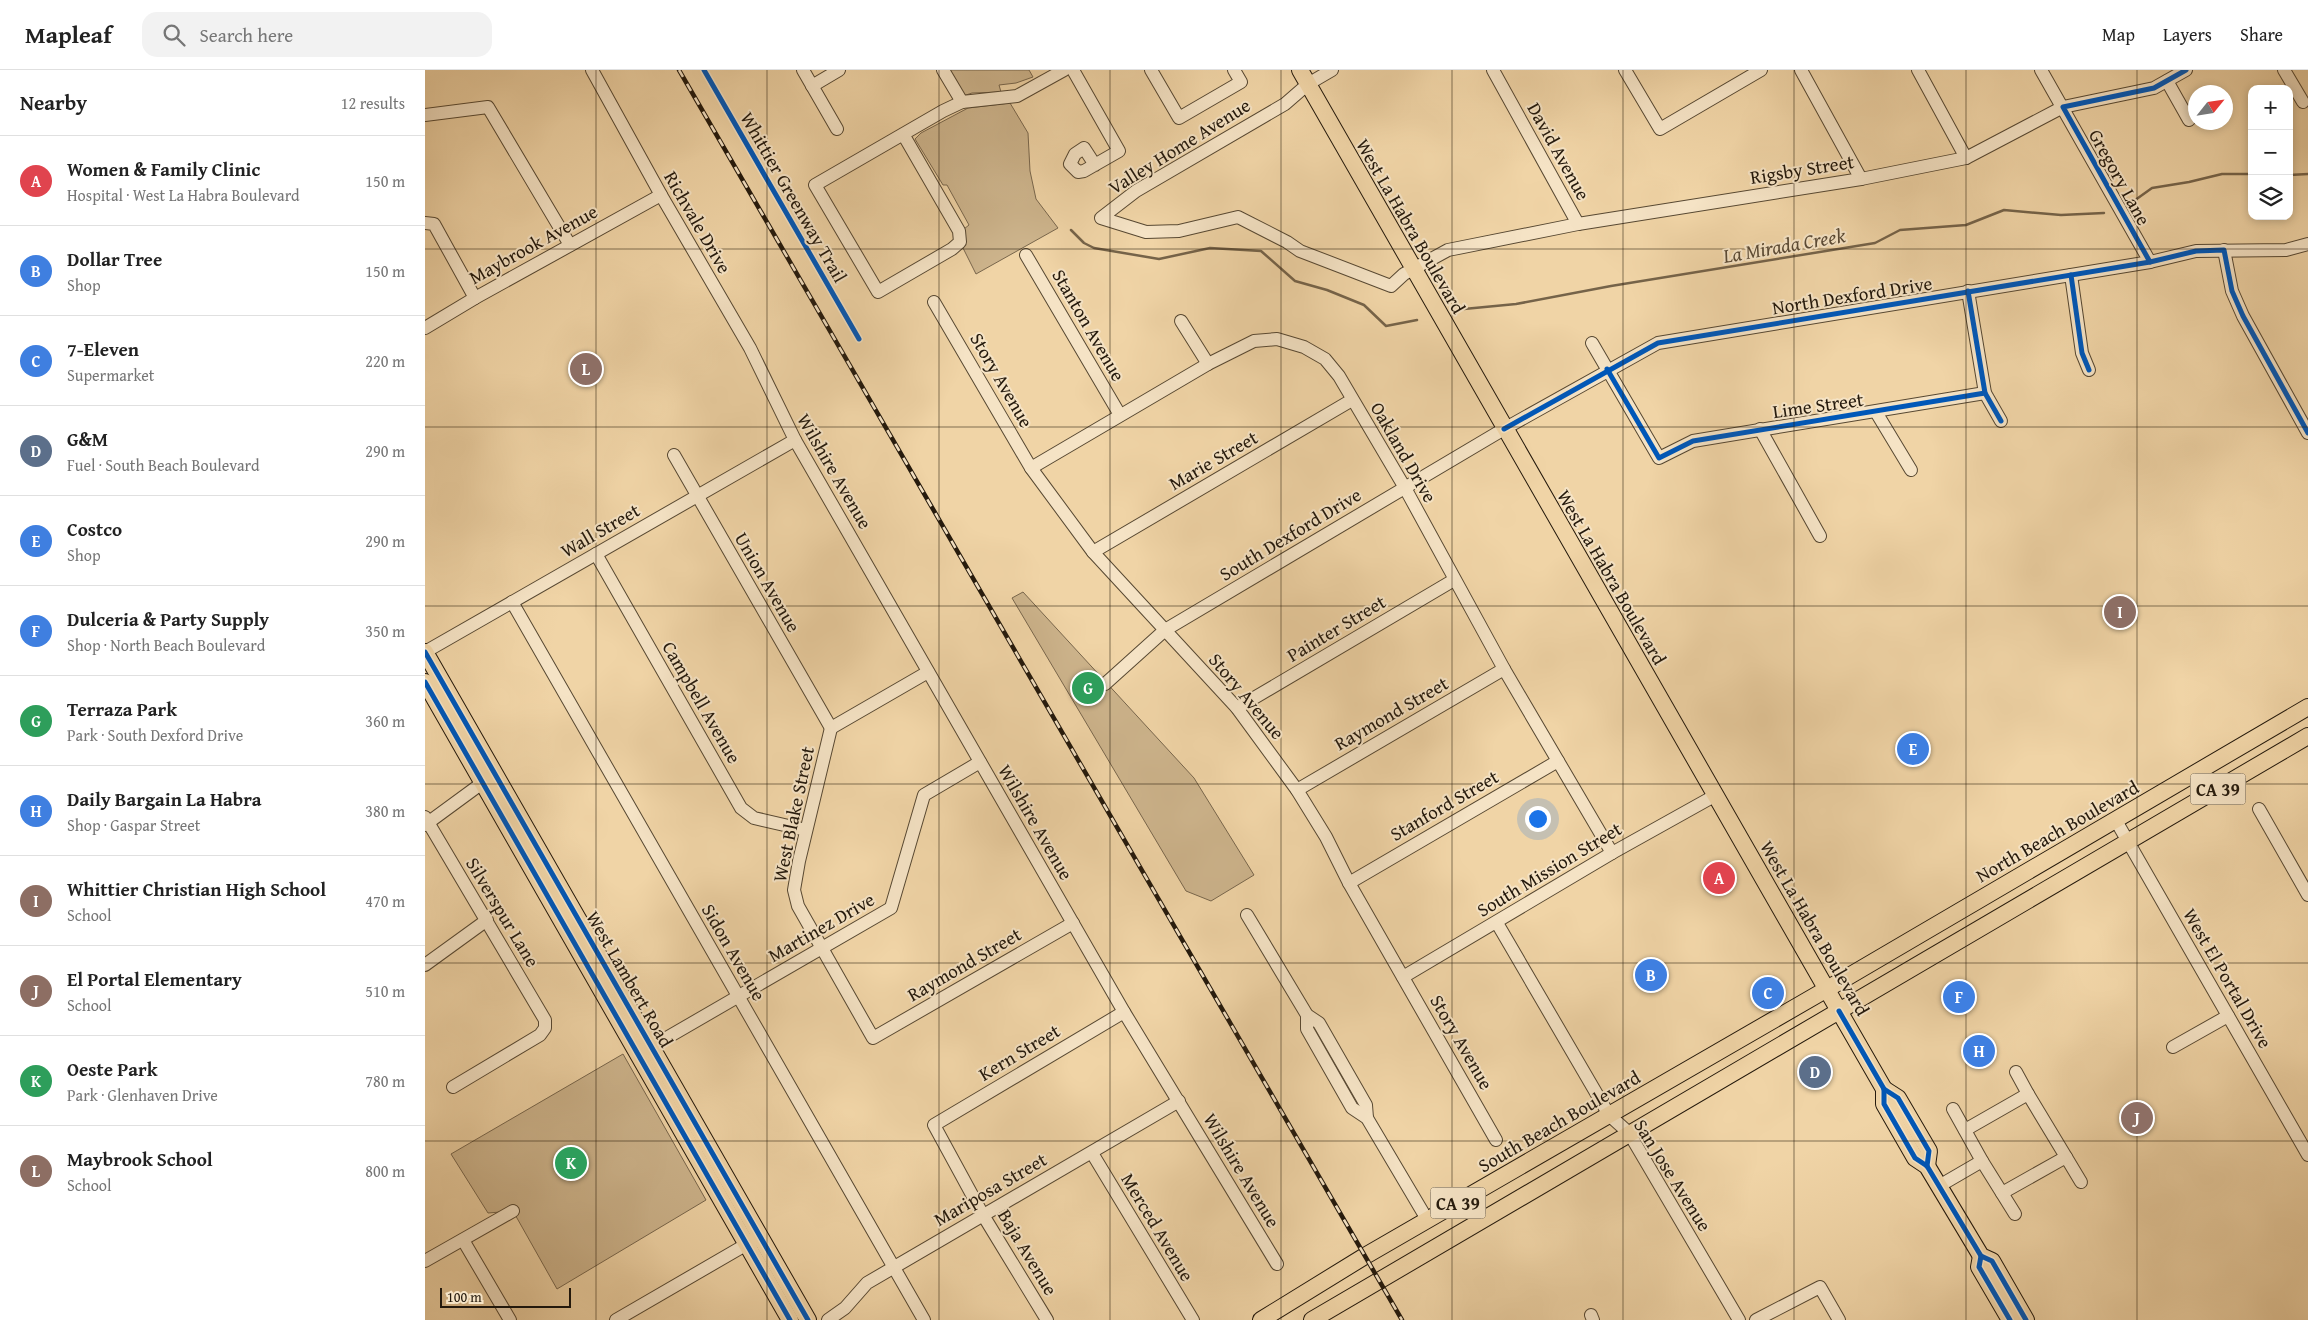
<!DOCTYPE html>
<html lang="en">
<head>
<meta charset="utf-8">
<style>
	:root { --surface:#fff; --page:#f2f2f2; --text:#222; --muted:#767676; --line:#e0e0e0; --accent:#b45309 }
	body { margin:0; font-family:"Gentium Book Plus",serif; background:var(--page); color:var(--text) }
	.controls { position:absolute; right:15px; top:15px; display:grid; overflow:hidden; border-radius:10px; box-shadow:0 2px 8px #0003 }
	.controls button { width:45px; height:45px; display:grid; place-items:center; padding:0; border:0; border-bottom:1px solid var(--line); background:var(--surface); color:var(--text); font:25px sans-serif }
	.compass { position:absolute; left:1763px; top:15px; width:45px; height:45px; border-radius:50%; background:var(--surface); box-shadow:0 2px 8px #0003; rotate:60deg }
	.scale { position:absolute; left:15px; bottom:12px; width:131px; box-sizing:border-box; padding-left:5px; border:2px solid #24190c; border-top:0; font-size:14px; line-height:18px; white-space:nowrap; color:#24190c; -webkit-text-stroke:4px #f5e3c5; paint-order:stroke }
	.you { position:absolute; left:1112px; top:748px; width:18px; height:18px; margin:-12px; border:4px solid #fff; border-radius:50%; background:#1a73e8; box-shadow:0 0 0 8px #1a73e833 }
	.badge { display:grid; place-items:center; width:32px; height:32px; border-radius:50%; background:var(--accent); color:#fff; font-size:16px; font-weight:700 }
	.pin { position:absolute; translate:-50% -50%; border:2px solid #fff; box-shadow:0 1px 5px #0006 }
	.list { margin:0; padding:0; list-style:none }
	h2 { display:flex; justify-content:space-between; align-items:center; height:65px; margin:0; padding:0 20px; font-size:21px }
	h2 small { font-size:16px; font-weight:400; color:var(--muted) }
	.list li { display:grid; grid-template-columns:32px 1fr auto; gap:15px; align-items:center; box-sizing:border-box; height:90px; padding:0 20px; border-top:1px solid var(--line) }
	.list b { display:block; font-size:19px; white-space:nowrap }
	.list p { margin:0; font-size:16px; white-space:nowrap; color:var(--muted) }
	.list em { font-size:16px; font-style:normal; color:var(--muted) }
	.icon { flex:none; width:28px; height:28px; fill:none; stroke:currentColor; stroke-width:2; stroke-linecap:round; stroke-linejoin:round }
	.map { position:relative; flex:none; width:1883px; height:1250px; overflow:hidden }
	header { display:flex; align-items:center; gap:30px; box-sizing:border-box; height:70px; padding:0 25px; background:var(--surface); border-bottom:1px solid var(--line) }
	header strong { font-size:24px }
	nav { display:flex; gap:28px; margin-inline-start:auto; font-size:18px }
	.search { width:350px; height:45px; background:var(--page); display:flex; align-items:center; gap:12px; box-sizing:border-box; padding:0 18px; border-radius:15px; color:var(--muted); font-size:19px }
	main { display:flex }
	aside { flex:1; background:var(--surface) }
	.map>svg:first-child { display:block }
	.green { fill:#cdb48c; stroke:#78664c }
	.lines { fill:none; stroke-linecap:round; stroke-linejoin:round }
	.stream { stroke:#756349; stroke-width:2.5 }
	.minor-casing { stroke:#574832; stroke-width:14 }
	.major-casing { stroke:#24190c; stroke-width:18 }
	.minor { stroke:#f5e3c5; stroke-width:12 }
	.major { stroke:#f0d4a6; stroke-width:16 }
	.rail-casing { stroke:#24190c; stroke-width:4.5 }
	.rail { stroke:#f5e3c5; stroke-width:2.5; stroke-dasharray:8; stroke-linecap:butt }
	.cycleway-casing { stroke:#f5e3c5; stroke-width:8 }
	.cycleway { stroke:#0057b8; stroke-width:5 }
	.grid { fill:none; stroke:#24190c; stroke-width:1; stroke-opacity:0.55 }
	.labels { text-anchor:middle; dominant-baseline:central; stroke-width:4; stroke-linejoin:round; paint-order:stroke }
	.shield { fill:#f5e3c5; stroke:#635644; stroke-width:1 }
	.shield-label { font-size:18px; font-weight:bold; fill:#24190c }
	.street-label { font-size:19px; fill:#24190c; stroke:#f5e3c5 }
	.water-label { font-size:20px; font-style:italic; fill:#5a4a35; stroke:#f5e3c5 }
</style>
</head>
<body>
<header>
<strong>Mapleaf</strong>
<div class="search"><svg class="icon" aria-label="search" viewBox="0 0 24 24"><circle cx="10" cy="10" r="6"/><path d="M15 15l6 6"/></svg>Search here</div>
<nav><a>Map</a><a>Layers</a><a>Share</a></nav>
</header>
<main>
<aside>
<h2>Nearby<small>12 results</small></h2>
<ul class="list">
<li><span class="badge" style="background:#e0444e">A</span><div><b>Women &amp; Family Clinic</b><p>Hospital · West La Habra Boulevard</p></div><em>150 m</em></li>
<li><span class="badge" style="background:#3f7fe0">B</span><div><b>Dollar Tree</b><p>Shop</p></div><em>150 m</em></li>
<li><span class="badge" style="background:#3f7fe0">C</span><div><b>7-Eleven</b><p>Supermarket</p></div><em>220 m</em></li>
<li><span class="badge" style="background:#5c6f8a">D</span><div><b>G&amp;M</b><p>Fuel · South Beach Boulevard</p></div><em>290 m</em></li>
<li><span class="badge" style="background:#3f7fe0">E</span><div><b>Costco</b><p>Shop</p></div><em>290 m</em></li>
<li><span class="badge" style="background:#3f7fe0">F</span><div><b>Dulceria &amp; Party Supply</b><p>Shop · North Beach Boulevard</p></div><em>350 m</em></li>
<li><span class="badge" style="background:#2e9e5b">G</span><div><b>Terraza Park</b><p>Park · South Dexford Drive</p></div><em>360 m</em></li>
<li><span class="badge" style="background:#3f7fe0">H</span><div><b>Daily Bargain La Habra</b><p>Shop · Gaspar Street</p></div><em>380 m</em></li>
<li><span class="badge" style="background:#8d6e63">I</span><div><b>Whittier Christian High School</b><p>School</p></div><em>470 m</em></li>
<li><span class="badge" style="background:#8d6e63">J</span><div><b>El Portal Elementary</b><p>School</p></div><em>510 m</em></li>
<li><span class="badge" style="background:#2e9e5b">K</span><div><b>Oeste Park</b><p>Park · Glenhaven Drive</p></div><em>780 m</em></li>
<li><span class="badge" style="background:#8d6e63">L</span><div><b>Maybrook School</b><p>School</p></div><em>800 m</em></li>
</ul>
</aside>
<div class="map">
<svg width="1883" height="1250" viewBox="0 0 1883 1250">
	<rect width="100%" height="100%" fill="#f0d4a6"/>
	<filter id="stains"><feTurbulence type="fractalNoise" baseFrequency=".004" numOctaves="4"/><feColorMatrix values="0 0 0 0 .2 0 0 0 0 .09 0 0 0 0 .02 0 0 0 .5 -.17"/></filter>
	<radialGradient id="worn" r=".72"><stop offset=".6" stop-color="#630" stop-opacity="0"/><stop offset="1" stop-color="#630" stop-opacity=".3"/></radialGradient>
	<!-- green -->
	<g class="green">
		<path d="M524 0H604L608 7 591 13 574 15 576 22 547 23 538 26Z"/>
		<path d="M585 33 603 63 605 101 611 129 633 158 551 204 537 176 539 159 544 155 522 115H518L490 69 496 63 543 38Z"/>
		<path d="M598 522 769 708 829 805 786 831 761 821 587 528Z"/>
		<path d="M198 984 281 1130 132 1219 88 1141 63 1143 26 1084Z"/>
	</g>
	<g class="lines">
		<!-- stream -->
		<g class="stream">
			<path d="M1864 105 1883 104"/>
			<path d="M1706 133 1727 118 1764 112 1797 104H1827"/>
			<path d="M646 160 659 173 669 178 734 189 785 178 836 181 870 211 902 220 939 235 961 256 992 250"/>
			<path d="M1039 239 1091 234 1186 216 1450 173 1475 160 1541 155 1579 140 1636 145 1679 143"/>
		</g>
		<defs>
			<g id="minor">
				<path d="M167 0 236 125 325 278 370 370 699 942 852 1194"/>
				<path d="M378 0 412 59"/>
				<path d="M518 0 537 32"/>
				<path d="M648 0 694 81 659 101 653 102 645 94 650 84 659 78 670 95"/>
				<path d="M726 0 754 48 816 12 809 0"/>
				<path d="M907 0 883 14 860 34 711 121 676 148 721 162 754 161 813 147 862 172 875 181 966 216 979 204 1023 180 1153 154 1436 109 1541 88 1638 37 1729 18 1761 0"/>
				<path d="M1068 0 1153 154"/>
				<path d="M1200 0 1235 59 1336 0"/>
				<path d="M1376 0 1436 109"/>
				<path d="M1493 0 1541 88"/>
				<path d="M1616 0 1725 192"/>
				<path d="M1859 0 1878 32"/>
				<path d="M1742 11 1764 50"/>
				<path d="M387 16 414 0"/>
				<path d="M0 45 63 37 145 175"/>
				<path d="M478 64 534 161 535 172 527 179 453 222 390 115 518 41 537 32 592 26 639 0"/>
				<path d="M0 153 9 154 50 228"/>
				<path d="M1799 180 1807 221 1818 246 1883 363"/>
				<path d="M601 185 695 345"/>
				<path d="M1646 205 1657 283 1664 300"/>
				<path d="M1543 221 1560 323 1576 351"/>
				<path d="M509 232 606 398 668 482 812 638 872 720 901 767 924 813 1071 1070"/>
				<path d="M756 251 783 294"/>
				<path d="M0 258 50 228 236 125"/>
				<path d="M1167 273 1234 388 1268 371 1560 323"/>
				<path d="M1451 342 1486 400"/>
				<path d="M1335 359 1395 466"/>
				<path d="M249 385 406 658"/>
				<path d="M606 398 783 294 829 271 852 269 879 277 900 289 914 306 980 418 1079 599 1187 783"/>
				<path d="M668 482 927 330"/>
				<path d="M171 484 316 738 329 748 381 760"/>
				<path d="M87 532 499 1250"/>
				<path d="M0 582 370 370"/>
				<path d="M680 614 740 560 1079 359 1233 273 1725 192 1771 181 1861 180 1883 174"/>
				<path d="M812 638 1029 510"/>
				<path d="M406 658 374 791 369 820 373 836 448 968 648 853"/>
				<path d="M406 658 503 602"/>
				<path d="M872 720 1079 599"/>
				<path d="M1834 739 1883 825"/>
				<path d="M0 747 120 950V958L115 965 28 1017"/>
				<path d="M1690 749 1883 1085"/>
				<path d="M0 755 64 708"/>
				<path d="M924 813 1133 691"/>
				<path d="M822 845 882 945 894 953 941 1035 942 1048"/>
				<path d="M1072 853 1184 1045 1204 1063 1314 1250"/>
				<path d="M0 895 62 850"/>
				<path d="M978 907 1187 783 1291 725"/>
				<path d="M882 945V959L927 1038 942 1048 1003 1151"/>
				<path d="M1748 977 1803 946"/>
				<path d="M219 981 466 838 499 725 555 692"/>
				<path d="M1591 1002 1603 1024"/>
				<path d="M1528 1039 1557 1091"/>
				<path d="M1540 1060 1603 1024 1641 1087 1577 1123"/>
				<path d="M667 1083 768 1250"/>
				<path d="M1641 1087 1656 1112"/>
				<path d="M1514 1116 1557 1091 1590 1144"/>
				<path d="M38 1170 85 1250"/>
				<path d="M0 1191 88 1141"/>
				<path d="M1166 1245 1168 1250"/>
				<path d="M191 1250 329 1170"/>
				<path d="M403 1250 420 1238 442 1213 754 1031"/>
				<path d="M622 1250 558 1145 509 1055 699 942"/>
				<path d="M1331 1250 1395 1217 1414 1250"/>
			</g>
			<g id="major">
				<path d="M875 0 1421 953 1459 1019V1034L1490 1088 1502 1096 1556 1186 1567 1191 1601 1250"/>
				<path d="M0 582 383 1250"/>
				<path d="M0 612 365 1250"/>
				<path d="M1459 1019 1473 1028 1504 1081 1502 1096"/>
				<path d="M1556 1186 1554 1197 1585 1250"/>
				<path d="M836 1250 940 1186 1402 919 1883 637"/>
				<path d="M887 1250 1883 666"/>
			</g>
		</defs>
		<!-- minor casing -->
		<use href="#minor" class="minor-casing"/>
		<!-- major casing -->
		<use href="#major" class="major-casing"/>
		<!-- minor -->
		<use href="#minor" class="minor"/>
		<!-- major -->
		<use href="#major" class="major"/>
		<defs>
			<path id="rail" d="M254 0 977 1250"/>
		</defs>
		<!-- rail casing -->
		<use href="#rail" class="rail-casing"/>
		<!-- rail -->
		<use href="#rail" class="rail"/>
		<defs>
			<g id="cycleway">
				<path d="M279 0 434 269"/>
				<path d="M1725 192 1638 37 1729 18 1761 0"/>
				<path d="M1646 205 1657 283 1664 300"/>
				<path d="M1543 221 1560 323 1576 351"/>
				<path d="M1182 299 1234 388 1268 371 1560 323"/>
				<path d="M1079 359 1233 273 1725 192 1771 181 1799 180 1807 221 1818 246 1883 363"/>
				<path d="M0 582 383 1250"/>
				<path d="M0 612 365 1250"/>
				<path d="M1414 941 1459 1019V1034L1490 1088 1502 1096 1556 1186 1567 1191 1601 1250"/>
				<path d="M1459 1019 1473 1028 1504 1081 1502 1096"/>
				<path d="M1556 1186 1554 1197 1585 1250"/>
			</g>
		</defs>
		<!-- cycleway casing -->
		<use href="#cycleway" class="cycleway-casing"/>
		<!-- cycleway -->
		<use href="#cycleway" class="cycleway"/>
	</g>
	<!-- grid -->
	<path class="grid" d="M171 0V1250M342 0V1250M514 0V1250M685 0V1250M856 0V1250M1027 0V1250M1198 0V1250M1369 0V1250M1541 0V1250M1712 0V1250M0 179H1883M0 357H1883M0 536H1883M0 714H1883M0 893H1883M0 1071H1883"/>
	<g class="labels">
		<!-- shield labels -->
		<g class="shield">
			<rect x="1765.5" y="703.5" width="55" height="31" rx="4"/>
			<rect x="1005.5" y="1117.5" width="55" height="31" rx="4"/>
		</g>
		<g class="shield-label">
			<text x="1793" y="719">CA 39</text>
			<text x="1033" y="1133">CA 39</text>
		</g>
		<!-- street labels -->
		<g class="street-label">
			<text transform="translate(754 76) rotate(-32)">Valley Home Avenue</text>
			<text transform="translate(1134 81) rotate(61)">David Avenue</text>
			<text transform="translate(1377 99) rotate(-9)">Rigsby Street</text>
			<text transform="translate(1695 107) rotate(61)">Gregory Lane</text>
			<text transform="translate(369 127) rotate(60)">Whittier Greenway Trail</text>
			<text transform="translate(273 152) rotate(60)">Richvale Drive</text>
			<text transform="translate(986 156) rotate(60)">West La Habra Boulevard</text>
			<text transform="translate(108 174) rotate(-29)">Maybrook Avenue</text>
			<text transform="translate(1427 225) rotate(-9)">North Dexford Drive</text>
			<text transform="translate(664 255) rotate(60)">Stanton Avenue</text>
			<text transform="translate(577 310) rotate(60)">Story Avenue</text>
			<text transform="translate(1393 335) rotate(-8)">Lime Street</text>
			<text transform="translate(979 382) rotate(60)">Oakland Drive</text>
			<text transform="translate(788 390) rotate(-30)">Marie Street</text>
			<text transform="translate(410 401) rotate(60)">Wilshire Avenue</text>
			<text transform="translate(175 460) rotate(-30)">Wall Street</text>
			<text transform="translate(865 464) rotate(-31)">South Dexford Drive</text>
			<text transform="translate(1187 507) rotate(60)">West La Habra Boulevard</text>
			<text transform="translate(343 512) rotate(60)">Union Avenue</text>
			<text transform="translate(911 558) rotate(-31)">Painter Street</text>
			<text transform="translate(822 626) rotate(50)">Story Avenue</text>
			<text transform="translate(277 632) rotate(60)">Campbell Avenue</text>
			<text transform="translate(966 643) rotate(-30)">Raymond Street</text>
			<text transform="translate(1019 735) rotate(-30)">Stanford Street</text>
			<text transform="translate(368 744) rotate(-78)">West Blake Street</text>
			<text transform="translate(611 752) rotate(60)">Wilshire Avenue</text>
			<text transform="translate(1632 761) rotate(-30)">North Beach Boulevard</text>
			<text transform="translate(1124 799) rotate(-31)">South Mission Street</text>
			<text transform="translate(78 842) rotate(59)">Silverspur Lane</text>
			<text transform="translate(396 857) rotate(-30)">Martinez Drive</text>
			<text transform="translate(1390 858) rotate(60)">West La Habra Boulevard</text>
			<text transform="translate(309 882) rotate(60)">Sidon Avenue</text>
			<text transform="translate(539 894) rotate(-30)">Raymond Street</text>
			<text transform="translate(1803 908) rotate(60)">West El Portal Drive</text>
			<text transform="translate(205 909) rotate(60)">West Lambert Road</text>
			<text transform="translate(1037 972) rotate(60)">Story Avenue</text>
			<text transform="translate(594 982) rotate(-31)">Kern Street</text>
			<text transform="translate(1134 1051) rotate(-30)">South Beach Boulevard</text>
			<text transform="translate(817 1100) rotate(59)">Wilshire Avenue</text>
			<text transform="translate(1248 1105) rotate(58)">San Jose Avenue</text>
			<text transform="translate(565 1119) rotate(-30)">Mariposa Street</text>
			<text transform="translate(733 1157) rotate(59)">Merced Avenue</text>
			<text transform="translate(603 1182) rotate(59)">Baja Avenue</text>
		</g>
		<!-- water labels -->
		<g class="water-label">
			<text transform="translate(1359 175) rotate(-10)">La Mirada Creek</text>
		</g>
	</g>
	<rect width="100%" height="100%" filter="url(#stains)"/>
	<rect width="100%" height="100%" fill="url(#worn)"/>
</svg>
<div class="controls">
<button>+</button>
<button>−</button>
<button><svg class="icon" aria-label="layers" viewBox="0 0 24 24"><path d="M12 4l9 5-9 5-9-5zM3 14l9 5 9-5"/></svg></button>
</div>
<svg class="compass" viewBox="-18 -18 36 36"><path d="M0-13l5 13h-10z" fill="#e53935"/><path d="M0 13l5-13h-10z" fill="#767676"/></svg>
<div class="scale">100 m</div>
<div class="you"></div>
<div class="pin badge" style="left:1294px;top:808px;background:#e0444e">A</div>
<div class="pin badge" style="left:1226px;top:905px;background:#3f7fe0">B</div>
<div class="pin badge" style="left:1343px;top:923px;background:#3f7fe0">C</div>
<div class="pin badge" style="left:1390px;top:1002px;background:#5c6f8a">D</div>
<div class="pin badge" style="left:1488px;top:679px;background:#3f7fe0">E</div>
<div class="pin badge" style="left:1534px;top:927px;background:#3f7fe0">F</div>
<div class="pin badge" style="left:663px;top:618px;background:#2e9e5b">G</div>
<div class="pin badge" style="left:1554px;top:981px;background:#3f7fe0">H</div>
<div class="pin badge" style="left:1695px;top:542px;background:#8d6e63">I</div>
<div class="pin badge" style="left:1712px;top:1048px;background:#8d6e63">J</div>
<div class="pin badge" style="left:146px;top:1093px;background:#2e9e5b">K</div>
<div class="pin badge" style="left:161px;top:299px;background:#8d6e63">L</div>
</div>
</main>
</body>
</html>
